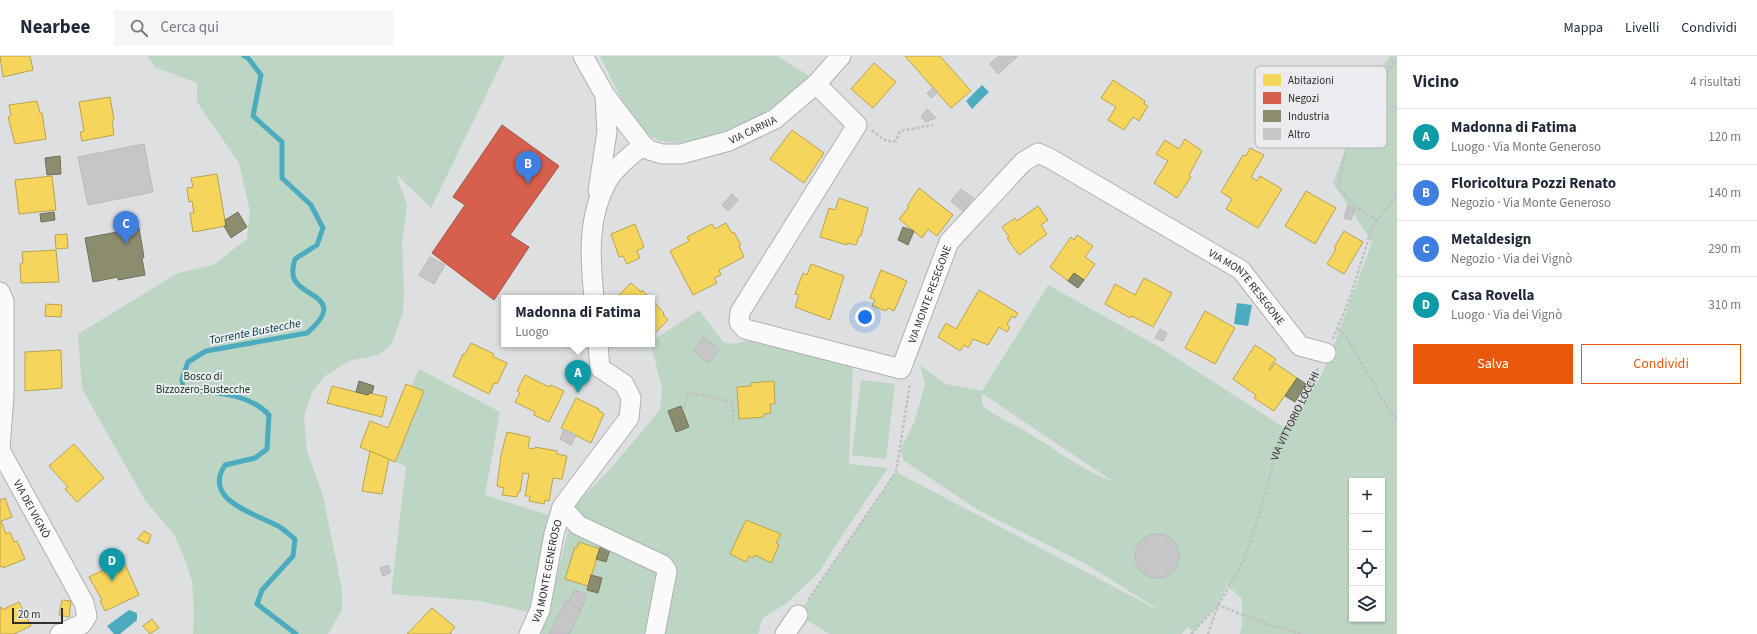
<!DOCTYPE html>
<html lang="it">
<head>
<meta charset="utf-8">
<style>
	:root { --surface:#fff; --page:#f6f6f7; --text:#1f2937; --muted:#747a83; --line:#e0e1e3; --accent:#ea580c }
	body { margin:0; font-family:"Source Sans 3",sans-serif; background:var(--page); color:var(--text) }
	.controls { position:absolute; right:12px; bottom:12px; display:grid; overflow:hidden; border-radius:0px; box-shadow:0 1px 3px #0004 }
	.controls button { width:36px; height:36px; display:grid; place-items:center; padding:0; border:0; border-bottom:1px solid var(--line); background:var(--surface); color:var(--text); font:20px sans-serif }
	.scale { position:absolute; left:12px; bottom:10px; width:51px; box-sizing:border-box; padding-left:4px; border:2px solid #2d2e2f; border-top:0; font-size:11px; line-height:14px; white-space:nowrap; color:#2d2e2f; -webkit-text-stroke:3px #ebecef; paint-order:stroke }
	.you { position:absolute; left:865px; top:261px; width:14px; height:14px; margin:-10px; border:3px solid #fff; border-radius:50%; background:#1a73e8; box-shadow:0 0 0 6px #1a73e833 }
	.badge { display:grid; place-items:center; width:26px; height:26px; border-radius:50%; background:var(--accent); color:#fff; font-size:13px; font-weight:700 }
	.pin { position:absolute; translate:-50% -33px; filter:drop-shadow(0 1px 2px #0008) }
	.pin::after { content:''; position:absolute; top:21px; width:14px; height:12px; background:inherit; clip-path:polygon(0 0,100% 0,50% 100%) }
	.popup { position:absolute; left:501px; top:239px; width:154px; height:52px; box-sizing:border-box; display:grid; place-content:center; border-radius:0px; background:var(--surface); filter:drop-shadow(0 1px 3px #0005); font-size:13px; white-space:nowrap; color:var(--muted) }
	.popup b { font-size:15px; color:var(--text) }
	.popup::after { content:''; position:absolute; left:50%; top:100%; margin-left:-8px; border:8px solid transparent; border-top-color:var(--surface) }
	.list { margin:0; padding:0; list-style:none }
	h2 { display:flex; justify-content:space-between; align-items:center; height:52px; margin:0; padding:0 16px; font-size:17px }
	h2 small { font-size:13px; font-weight:400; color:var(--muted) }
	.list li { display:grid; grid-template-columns:26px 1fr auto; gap:12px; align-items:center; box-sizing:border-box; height:56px; padding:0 16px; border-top:1px solid var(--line) }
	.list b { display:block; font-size:15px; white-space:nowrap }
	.list p { margin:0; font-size:13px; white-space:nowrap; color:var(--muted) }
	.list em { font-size:13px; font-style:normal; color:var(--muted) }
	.actions { display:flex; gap:8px; padding:12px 16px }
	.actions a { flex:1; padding:9px 0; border:1px solid var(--accent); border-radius:0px; text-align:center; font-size:14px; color:var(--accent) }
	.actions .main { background:var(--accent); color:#fff }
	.icon { flex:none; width:22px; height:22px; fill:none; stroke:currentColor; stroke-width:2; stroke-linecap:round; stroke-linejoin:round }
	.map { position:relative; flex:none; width:1397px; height:578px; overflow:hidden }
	header { display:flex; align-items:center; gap:24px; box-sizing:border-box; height:56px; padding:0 20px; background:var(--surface); border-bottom:1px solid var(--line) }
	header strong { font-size:19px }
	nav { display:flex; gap:22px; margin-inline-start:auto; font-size:14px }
	.search { width:280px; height:36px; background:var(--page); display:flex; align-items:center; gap:10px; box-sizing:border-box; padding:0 14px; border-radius:0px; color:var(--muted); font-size:15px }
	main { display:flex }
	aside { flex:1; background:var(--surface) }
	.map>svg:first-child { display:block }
	.green { fill:#bcd6c3; fill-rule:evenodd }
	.water { fill:#4dabbf }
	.homes { fill:#f6d55c; stroke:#baa34e }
	.shops { fill:#d6604d; stroke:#a35144 }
	.industry { fill:#8c8c6e; stroke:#70705b }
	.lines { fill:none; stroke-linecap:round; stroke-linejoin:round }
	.stream { stroke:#4dabbf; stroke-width:5 }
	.building { fill:#c6c6c7; stroke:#b9b9ba }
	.minor-casing { stroke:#afb0b1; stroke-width:21 }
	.path { stroke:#c0c0c1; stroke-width:2.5; stroke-dasharray:3 2; stroke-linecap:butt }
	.minor { stroke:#fafafa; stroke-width:19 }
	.labels { text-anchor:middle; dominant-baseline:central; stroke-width:4; stroke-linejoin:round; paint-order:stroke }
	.street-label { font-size:11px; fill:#2d2e2f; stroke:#ebecef }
	.park-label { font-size:11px; fill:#11321c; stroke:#ebecef }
	.water-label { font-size:12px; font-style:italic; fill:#003743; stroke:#ebecef }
	.key { fill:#ebecef; stroke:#b2b3b5; stroke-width:1 }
	.key-label { font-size:11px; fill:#2d2e2f }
</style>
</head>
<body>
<header>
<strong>Nearbee</strong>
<div class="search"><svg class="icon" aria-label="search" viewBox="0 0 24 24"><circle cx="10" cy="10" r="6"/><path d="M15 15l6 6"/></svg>Cerca qui</div>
<nav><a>Mappa</a><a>Livelli</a><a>Condividi</a></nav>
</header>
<main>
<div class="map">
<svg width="1397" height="578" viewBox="0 0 1397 578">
	<rect width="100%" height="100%" fill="#dedfe1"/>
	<!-- green -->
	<g class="green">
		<path d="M148 0H505L431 152 396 118 407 149 402 188 404 236 403 256 391 289 378 299 349 305 325 320 312 336 304 360 307 395 323 440 342 533V554L328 578H193L194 558 192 525 186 506 175 480 145 444 82 333 78 278 178 217 213 209 247 183 250 155 239 107 197 46V27L155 11Z"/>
		<path d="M600 0H777L808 19V23C794 35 780 47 765 56 742 70 702 85 676 87 666 87 652 83 644 76 628 61 611 21 600 0Z"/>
		<path d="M1390 0H1397V578H1240L1242 570V543L1227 529 1218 549 1194 575V578H1191L1193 575 1187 571 1182 578H830L798 559 896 416 1164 557 1086 508 978 454 903 404 900 394 914 367 925 329 920 309 946 328 982 335 1048 229 1161 292 1288 374 1321 320 1333 292 1372 186 1333 127 1375 13 1382 11ZM982 338H983L1114 426C1080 414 1054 392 1024 374 1009 366 994 360 982 349ZM1352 425H1382V563H1352Z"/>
		<path d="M699 254 723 286 734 288 752 283 853 308 849 408 888 412 841 481 820 515 787 547 763 562 758 578H540L545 568 574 450 610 413 660 354 662 333 651 288 652 285Z"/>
		<path d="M419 313 500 356 485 439 548 459 533 557 480 545 391 538 406 410 395 406 424 335 412 330Z"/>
		<path d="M861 324 895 328 886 403 852 399Z"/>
	</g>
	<!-- water -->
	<g class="water">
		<path d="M982 29 989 36 972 53 966 45Z"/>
		<path d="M1237 247 1252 249 1248 270 1234 268Z"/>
		<path d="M129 554 137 557V564L120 578H114L107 570Z"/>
	</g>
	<!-- homes -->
	<g class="homes">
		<path d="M0 0H30L33 14 3 21Z"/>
		<path d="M905 0H940L971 35 951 52Z"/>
		<path d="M874 7 896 26 873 52 851 33Z"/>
		<path d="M1113 24 1145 45 1144 48 1148 50 1139 65 1133 61 1124 74 1108 64 1116 51 1101 42Z"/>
		<path d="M110 41 114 64 112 65 114 79 82 85 80 76 84 75 79 46Z"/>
		<path d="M37 45 40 57H42L46 83 15 88 8 61 11 60 9 49Z"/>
		<path d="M792 74 824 97 804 127 770 103Z"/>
		<path d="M1185 83 1202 95 1189 119 1191 121 1177 142 1154 127 1168 105 1156 98 1165 84 1179 93Z"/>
		<path d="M1250 92 1264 99 1251 121 1257 125 1260 120 1282 133 1258 172 1226 153 1232 143 1221 136 1243 99 1246 100Z"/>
		<path d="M217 118 226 170 193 176 190 157H194L192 145 189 146 187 132 193 131 191 122Z"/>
		<path d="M52 120 56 154 19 158 15 124Z"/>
		<path d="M919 132 953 159 937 180 928 173 922 182 899 163 909 151 907 150Z"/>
		<path d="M1306 135 1336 152 1315 188 1285 170Z"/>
		<path d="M839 142 868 152 861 180H859L856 189 847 187V189L820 181 829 152 835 154Z"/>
		<path d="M1038 150 1048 164 1041 169 1047 178 1019 199 1007 182 1009 181 1002 171 1015 162 1017 165Z"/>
		<path d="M726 167 732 177 734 176 741 189 739 190 744 201 719 214 721 219 714 222 717 227 693 239 670 195 689 185 687 181 712 168 715 173Z"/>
		<path d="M635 168 644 191 637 195 640 202 627 208 623 200 619 201 611 178Z"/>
		<path d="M1344 175 1363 186 1344 218 1327 208 1336 193 1334 192Z"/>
		<path d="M67 178 68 192 56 193 55 179Z"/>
		<path d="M1077 179 1093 190 1085 201 1095 208 1084 224 1074 217 1068 225 1050 211 1071 181 1074 184Z"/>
		<path d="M56 194 59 226 21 227 20 208 23 207 22 196Z"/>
		<path d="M811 208 844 220 830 264 795 251 799 239 795 238 803 217 807 219Z"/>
		<path d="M881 214 907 225 894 255 888 252 886 255 872 250 875 244 870 242Z"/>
		<path d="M1144 222 1172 237 1153 271 1132 260 1130 262 1105 248 1115 228 1135 239Z"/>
		<path d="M631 227 641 236 642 234 650 242H616Z"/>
		<path d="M979 234 1018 257 1015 262 1012 260 1007 268 1010 271 1007 276 999 271 988 289 973 283 968 292 964 289 960 295 938 281 946 267 956 273Z"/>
		<path d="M652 244 664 257 663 258 668 264 652 280Z"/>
		<path d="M46 248 62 249 61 261 45 260Z"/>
		<path d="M1205 255 1235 272 1215 308 1185 292Z"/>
		<path d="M471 287 494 298 492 300 507 307 497 328 494 327 489 338 453 320 463 298H465Z"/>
		<path d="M1255 289 1276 303 1269 313 1270 314 1275 307 1297 322 1274 355 1254 342 1256 339 1233 323Z"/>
		<path d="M61 294 62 332 25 335V296Z"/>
		<path d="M525 319 549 331 551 329 564 335 549 366 534 359 535 356 515 346 520 337 517 335Z"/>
		<path d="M774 325 775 348H770L771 357 764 358V361L739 363 737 331 751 330V327Z"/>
		<path d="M406 328 424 335 395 406 360 391 370 365 388 372Z"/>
		<path d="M332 330 368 339 369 337 387 341 382 361 327 347Z"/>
		<path d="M576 342 599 353 598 354 604 358 591 387 561 372Z"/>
		<path d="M507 376 530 381 528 392 534 393 535 391 557 395V398L567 400 562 423 553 422 549 445 545 444 544 448 529 445 530 440H525L529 418 523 417 520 436H518L517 441 502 439 504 432 497 430 501 399Z"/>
		<path d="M74 388 104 422 77 446 65 433 68 431 49 410Z"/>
		<path d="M370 395 389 403 382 438 362 435Z"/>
		<path d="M5 442 12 461 1 465 6 478 10 476 14 486 17 485 25 503 3 512V510L0 511V444Z"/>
		<path d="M746 464 781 478 776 487 779 489 771 507 755 499 753 502 749 500 746 506 730 498Z"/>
		<path d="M144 475 151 479 148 488 137 483Z"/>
		<path d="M579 486 600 493 588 530 565 523 575 491 577 492Z"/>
		<path d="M123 504 139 539 105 555 100 545 102 544 89 521Z"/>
		<path d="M62 544 71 545 69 561 59 559Z"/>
		<path d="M19 546 31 570 14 578H0V550L2 554Z"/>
		<path d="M432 552 455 571 450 577 452 578H407Z"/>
		<path d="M152 563 159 572 150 578 143 570Z"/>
	</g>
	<!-- shops -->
	<path class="shops" d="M502 69 559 110 510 179 529 191 494 244 432 197 465 149 453 141Z"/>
	<!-- industry -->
	<g class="industry">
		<path d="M60 100 61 118 47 119 45 102Z"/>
		<path d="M54 156 55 164 41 166 40 158Z"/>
		<path d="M238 156 247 171 231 182 224 170H226L225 164Z"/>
		<path d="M903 171 914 175 908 189 898 184Z"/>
		<path d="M139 172 144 201 142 202 145 219 118 224V221L93 226 85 182Z"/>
		<path d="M1074 217 1084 224 1078 232 1068 225Z"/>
		<path d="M1297 322 1306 328 1295 346 1285 340Z"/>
		<path d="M359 325 374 330 372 337H369L368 339 356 336Z"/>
		<path d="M681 350 689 371 676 376 668 355Z"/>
		<path d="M601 489 610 493 606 506 596 503Z"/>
		<path d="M591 519 602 522 598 537 587 534Z"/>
	</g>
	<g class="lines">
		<!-- stream -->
		<path class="stream" d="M244 0 248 2 261 19 253 60 282 86V122L311 149 323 172 317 189 295 203C294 207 292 214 293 218 295 242 351 239 307 277L206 295 188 306 182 323 183 331 189 333C217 338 249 337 269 359L267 393 255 402 225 409C202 444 254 457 278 470 284 473 289 479 295 483L293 500 262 534 257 548 296 578"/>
	</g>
	<!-- building -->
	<g class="building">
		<path d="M999 0H1017V1L998 18 990 8Z"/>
		<path d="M933 32 938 36 931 42 927 37Z"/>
		<path d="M927 53 936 62 926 66 921 61Z"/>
		<path d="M144 88 153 136 88 149 78 101Z"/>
		<path d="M961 133 973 142 963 155 951 145Z"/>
		<path d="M732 138 738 144 728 155 722 149Z"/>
		<path d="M1348 149 1355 152 1351 164 1344 162Z"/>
		<path d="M430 201 445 209 434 228 419 219Z"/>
		<path d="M1160 273 1167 277 1163 285 1155 282Z"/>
		<path d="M703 281 719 293 709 307 693 295Z"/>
		<path d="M564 373 576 379 571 389 560 383Z"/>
		<circle cx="1157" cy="500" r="22"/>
		<path d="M388 509 391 516 383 520 380 512Z"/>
		<path d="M575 534 587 539 581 554 568 547Z"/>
		<path d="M566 545 581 554 569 578H549Z"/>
	</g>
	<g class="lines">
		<defs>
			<g id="minor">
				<path id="s2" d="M583 0 605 39 643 89 649 94 662 98H681L729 85 775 63 816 28 841 0"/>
				<path id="s3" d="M816 28 857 69 740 256 739 266 745 273 901 313 949 186 1023 106 1038 97 1051 103 1241 214 1300 290 1326 297"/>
				<path d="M598 135 607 76 605 39"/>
				<path id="s4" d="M0 236 4 245V338L0 394 84 547 87 560 82 568 60 578"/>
				<path d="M594 242C590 202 587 160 608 124 616 110 631 100 643 89"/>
				<path d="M562 451 578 469 663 509 667 515 655 578"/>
				<path id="s5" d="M529 578 540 554 554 478 562 451 629 362 631 342 624 328 600 312 598 288"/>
				<path d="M785 578 798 559"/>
			</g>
		</defs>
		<!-- minor casing -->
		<use href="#minor" class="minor-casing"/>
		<!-- path -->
		<g class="path">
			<path d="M1366 51 1391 11 1397 4"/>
			<path d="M872 74C880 81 885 87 896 85L900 75 933 69"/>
			<path d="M1377 165 1359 153 1339 133C1342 100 1350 81 1366 52L1397 50"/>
			<path d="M1338 274 1344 277 1390 356 1397 362"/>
			<path d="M1333 283 1350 242 1372 172 1397 138"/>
			<path d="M683 354 688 338 691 337 733 346V368"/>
			<path d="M808 544 896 416 910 328"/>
			<path id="s1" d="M1191 578 1219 548 1244 504 1262 450 1276 396 1318 312"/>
			<path d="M1208 578 1218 549 1267 568 1301 578"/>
		</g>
		<!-- minor -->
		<use href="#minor" class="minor"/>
	</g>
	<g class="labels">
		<!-- street labels -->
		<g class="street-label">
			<text stroke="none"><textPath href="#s2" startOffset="224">VIA CARNIA</textPath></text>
			<text stroke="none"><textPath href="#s3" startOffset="971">VIA MONTE RESEGONE</textPath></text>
			<text stroke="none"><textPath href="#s3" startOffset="539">VIA MONTE RESEGONE</textPath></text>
			<text stroke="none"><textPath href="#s1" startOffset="245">VIA VITTORIO LOCCHI</textPath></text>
			<text stroke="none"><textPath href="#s4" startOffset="226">VIA DEI VIGNÒ</textPath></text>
			<text stroke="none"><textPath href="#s5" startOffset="66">VIA MONTE GENEROSO</textPath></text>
		</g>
		<!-- park labels -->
		<g class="park-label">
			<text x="203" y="320">Bosco di<tspan x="203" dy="13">Bizzozero-Bustecche</tspan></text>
		</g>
		<!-- water labels -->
		<g class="water-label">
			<text transform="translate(255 276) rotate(-11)">Torrente Bustecche</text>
		</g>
	</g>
	<!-- legend -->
	<rect x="1255" y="10" width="132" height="82" rx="6" class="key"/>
	<rect x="1263" y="18" width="18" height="12" fill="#f6d55c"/>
	<rect x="1263" y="36" width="18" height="12" fill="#d6604d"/>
	<rect x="1263" y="54" width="18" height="12" fill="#8c8c6e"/>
	<rect x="1263" y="72" width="18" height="12" fill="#c6c6c7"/>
	<g class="key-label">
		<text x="1288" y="28">Abitazioni</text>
		<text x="1288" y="46">Negozi</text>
		<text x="1288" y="64">Industria</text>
		<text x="1288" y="82">Altro</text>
	</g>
</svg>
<div class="controls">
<button>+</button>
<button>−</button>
<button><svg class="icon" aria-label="locate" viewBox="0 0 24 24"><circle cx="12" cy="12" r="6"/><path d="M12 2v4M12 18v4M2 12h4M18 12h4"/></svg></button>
<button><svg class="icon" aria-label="layers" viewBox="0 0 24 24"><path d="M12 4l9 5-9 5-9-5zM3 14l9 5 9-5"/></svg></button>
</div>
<div class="scale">20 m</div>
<div class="you"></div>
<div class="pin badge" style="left:578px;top:337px;background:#0f9aa8">A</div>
<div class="popup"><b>Madonna di Fatima</b>Luogo</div>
<div class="pin badge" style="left:528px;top:128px;background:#3f7fe0">B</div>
<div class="pin badge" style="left:126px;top:188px;background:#3f7fe0">C</div>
<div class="pin badge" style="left:112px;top:525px;background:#0f9aa8">D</div>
</div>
<aside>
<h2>Vicino<small>4 risultati</small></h2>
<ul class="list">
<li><span class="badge" style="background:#0f9aa8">A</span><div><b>Madonna di Fatima</b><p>Luogo · Via Monte Generoso</p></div><em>120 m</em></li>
<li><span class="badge" style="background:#3f7fe0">B</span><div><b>Floricoltura Pozzi Renato</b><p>Negozio · Via Monte Generoso</p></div><em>140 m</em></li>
<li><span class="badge" style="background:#3f7fe0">C</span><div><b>Metaldesign</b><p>Negozio · Via dei Vignò</p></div><em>290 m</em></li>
<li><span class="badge" style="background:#0f9aa8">D</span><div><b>Casa Rovella</b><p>Luogo · Via dei Vignò</p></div><em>310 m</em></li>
</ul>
<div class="actions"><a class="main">Salva</a><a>Condividi</a></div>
</aside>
</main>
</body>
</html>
